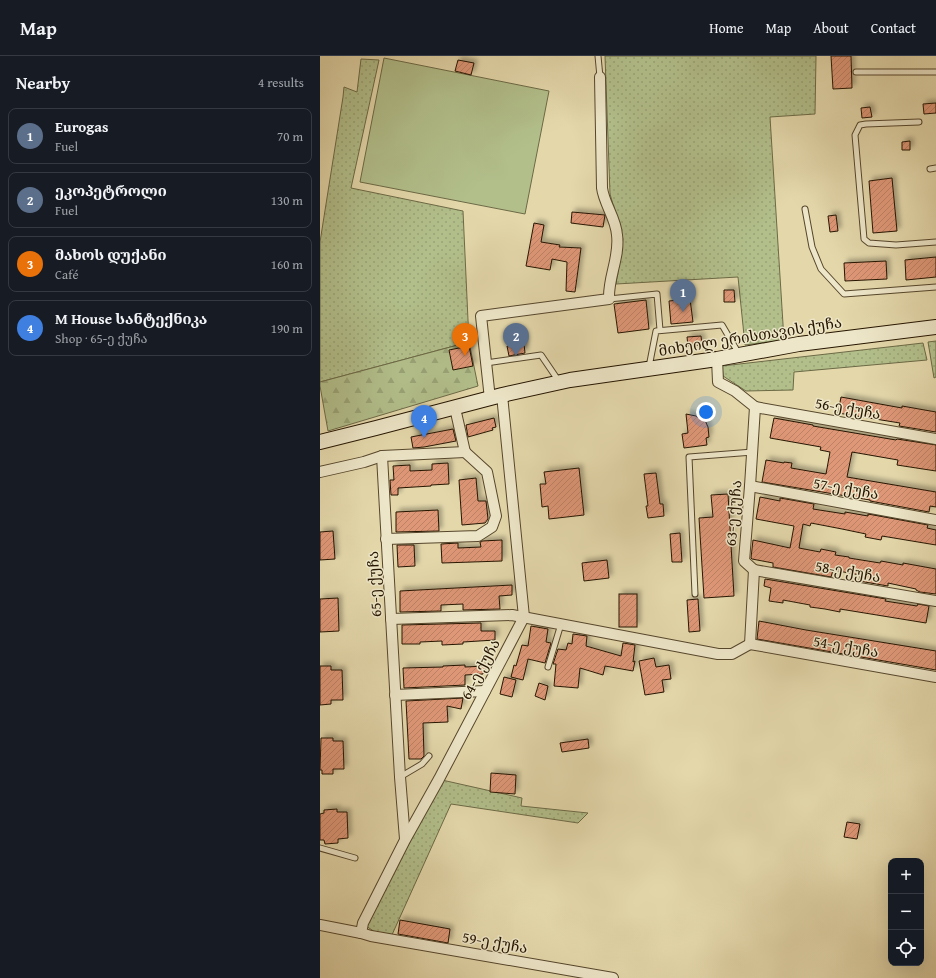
<!DOCTYPE html>
<html lang="en">
<head>
<meta charset="utf-8">
<style>
	:root { --surface:#171b24; --page:#242831; --text:#f1f3f6; --muted:#9ea1a6; --line:#363941; --accent:#c59692 }
	body { margin:0; font-family:"Gentium Book Plus","Noto Serif Georgian",serif; background:var(--page); color:var(--text) }
	.controls { position:absolute; right:12px; bottom:12px; display:grid; overflow:hidden; border-radius:8px; box-shadow:0 4px 16px #0002 }
	.controls button { width:36px; height:36px; display:grid; place-items:center; padding:0; border:0; border-bottom:1px solid var(--line); background:var(--surface); color:var(--text); font:20px sans-serif }
	.you { position:absolute; left:386px; top:356px; width:14px; height:14px; margin:-10px; border:3px solid #fff; border-radius:50%; background:#1a73e8; box-shadow:0 0 0 6px #1a73e833 }
	.badge { display:grid; place-items:center; width:26px; height:26px; border-radius:50%; background:var(--accent); color:#fff; font-size:13px; font-weight:700 }
	.pin { position:absolute; translate:-50% -33px; filter:drop-shadow(0 1px 2px #0008) }
	.pin::after { content:''; position:absolute; top:21px; width:14px; height:12px; background:inherit; clip-path:polygon(0 0,100% 0,50% 100%) }
	.list { margin:0; padding:0; list-style:none }
	h2 { display:flex; justify-content:space-between; align-items:center; height:52px; margin:0; padding:0 16px; font-size:17px }
	h2 small { font-size:13px; font-weight:400; color:var(--muted) }
	.list li { display:grid; grid-template-columns:26px 1fr auto; gap:12px; align-items:center; box-sizing:border-box; height:56px; margin:0 8px 8px; padding:0 8px; border:1px solid var(--line); border-radius:8px }
	.list b { display:block; font-size:15px; white-space:nowrap }
	.list p { margin:0; font-size:13px; white-space:nowrap; color:var(--muted) }
	.list em { font-size:13px; font-style:normal; color:var(--muted) }
	.icon { flex:none; width:22px; height:22px; fill:none; stroke:currentColor; stroke-width:2; stroke-linecap:round; stroke-linejoin:round }
	.map { position:relative; flex:none; width:616px; height:922px; overflow:hidden }
	header { display:flex; align-items:center; gap:24px; box-sizing:border-box; height:56px; padding:0 20px; background:var(--surface); border-bottom:1px solid var(--line) }
	header strong { font-size:19px }
	nav { display:flex; gap:22px; margin-inline-start:auto; font-size:14px }
	main { display:flex }
	aside { flex:1; background:var(--surface) }
	.map>svg:first-child { display:block }
	.grass { fill:url(#grass-dots); stroke:#6c6a46 }
	.forest { fill:url(#forest-firs); stroke:#6c6a46 }
	.garden { fill:#b2bf8b; stroke:#6c6a46 }
	.building { fill:url(#building-hatch); stroke:#261501; filter:url(#shadow) }
	.lines { fill:none; stroke-linecap:round; stroke-linejoin:round }
	.service-casing { stroke:#56462c; stroke-width:7 }
	.minor-casing { stroke:#56462c; stroke-width:12 }
	.secondary-casing { stroke:#261501; stroke-width:16 }
	.service { stroke:#ede6c8; stroke-width:5 }
	.minor { stroke:#ede6c8; stroke-width:10 }
	.secondary { stroke:#ede6c8; stroke-width:14 }
	.labels { text-anchor:middle; dominant-baseline:central; stroke-width:3; stroke-linejoin:round; paint-order:stroke }
	.street-label { font-size:15px; fill:#261501; stroke:#ede6c8 }
</style>
</head>
<body>
<header>
<strong>Map</strong>
<nav><a>Home</a><a>Map</a><a>About</a><a>Contact</a></nav>
</header>
<main>
<aside>
<h2>Nearby<small>4 results</small></h2>
<ul class="list">
<li><span class="badge" style="background:#5c6f8a">1</span><div><b>Eurogas</b><p>Fuel</p></div><em>70 m</em></li>
<li><span class="badge" style="background:#5c6f8a">2</span><div><b>ეკოპეტროლი</b><p>Fuel</p></div><em>130 m</em></li>
<li><span class="badge" style="background:#e8710a">3</span><div><b>მახოს დუქანი</b><p>Café</p></div><em>160 m</em></li>
<li><span class="badge" style="background:#3f7fe0">4</span><div><b>M House სანტექნიკა</b><p>Shop · 65-ე ქუჩა</p></div><em>190 m</em></li>
</ul>
</aside>
<div class="map">
<svg width="616" height="922" viewBox="0 0 616 922">
	<defs>
		<pattern id="grass-dots" width="8" height="8" patternUnits="userSpaceOnUse"><rect width="8" height="8" fill="#b2bf8b"/><path d="M2 2h.1M6 6h.1" fill="none" stroke="#99a376" stroke-width="1.8" stroke-linecap="round"/></pattern>
		<pattern id="forest-firs" width="22" height="20" patternUnits="userSpaceOnUse"><rect width="22" height="20" fill="#b2bf8b"/><path d="M5 1l3.5 6h-7zM16 11l3.5 6h-7z" fill="#99a376"/></pattern>
		<pattern id="building-hatch" width="6" height="6" patternUnits="userSpaceOnUse"><rect width="6" height="6" fill="#de9777"/><path d="M-1 1l2-2M0 6l6-6M5 7l2-2" fill="none" stroke="#be8165"/></pattern>
		<filter id="shadow"><feDropShadow dx="3.5" dy="-3.5" stdDeviation="2" flood-color="#0004"/></filter>
	</defs>
	<rect width="100%" height="100%" fill="#e4d8ab"/>
	<filter id="stains"><feTurbulence type="fractalNoise" baseFrequency=".005" numOctaves="4"/><feColorMatrix values="0 0 0 0 .2 0 0 0 0 .09 0 0 0 0 .02 0 0 0 .5 -.17"/></filter>
	<radialGradient id="worn" r=".72"><stop offset=".6" stop-color="#630" stop-opacity="0"/><stop offset="1" stop-color="#630" stop-opacity=".3"/></radialGradient>
	<!-- grass -->
	<g class="grass">
		<path d="M285 0H496L495 58 450 61 464 284 425 289 418 221 296 228 303 183 290 138Z"/>
		<path d="M41 3 59 4 31 132 143 155 149 286 0 326V186L23 41 24 31 37 36Z"/>
		<path d="M616 285V321L614 322 608 286Z"/>
		<path d="M603 287 607 304 474 316 473 334 426 335 403 320 402 310Z"/>
		<path d="M122 724 202 742 201 750 268 757 258 767 131 748 71 881 58 878 46 870Z"/>
	</g>
	<!-- forest -->
	<path class="forest" d="M149 286 158 330 8 375 0 330V326Z"/>
	<!-- garden -->
	<path class="garden" d="M64 2 229 35 205 158 40 126Z"/>
	<!-- building -->
	<g class="building">
		<path d="M511 0H531L532 32 513 33Z"/>
		<path d="M138 4 154 7 151 19 135 15Z"/>
		<path d="M616 47V57L604 58 603 48Z"/>
		<path d="M550 51 552 61 542 62 541 52Z"/>
		<path d="M590 85V94H582V86Z"/>
		<path d="M572 122 577 175 553 177 549 125Z"/>
		<path d="M252 156 285 159 283 171 251 167Z"/>
		<path d="M516 159 518 175 510 176 508 160Z"/>
		<path d="M214 167 224 169 221 186 240 189 239 191 261 192 255 236 246 235 247 206 232 203 230 214 206 210Z"/>
		<path d="M616 201V221L586 224 585 204Z"/>
		<path d="M566 205 567 223 525 225 524 207Z"/>
		<path d="M404 234H414L415 246H404Z"/>
		<path d="M370 243 373 266 351 268 349 245Z"/>
		<path d="M326 244 329 273 298 277 294 248Z"/>
		<path d="M381 280 382 289 368 290 367 281Z"/>
		<path d="M204 288 205 297 189 300 187 290Z"/>
		<path d="M149 290 153 310 133 314 129 294Z"/>
		<path d="M521 341 582 352V350L616 356V376L579 370 580 367 518 357Z"/>
		<path d="M366 358 376 360 381 363 384 362 388 371 389 381 386 382 387 389 364 392 362 378 368 377Z"/>
		<path d="M174 362 176 371 172 372 173 374 148 381 146 369Z"/>
		<path d="M454 362 493 369V370L576 384 577 383 616 389V415L577 409 578 404 532 396 527 421 616 436V451L610 450 609 456 550 445V444L442 426 446 404 464 407V406L472 407 471 412 506 418 510 396 500 394 501 391 450 382Z"/>
		<path d="M133 373 136 385 104 391 93 392 91 381Z"/>
		<path d="M128 407 129 428 111 429V430L78 432V439H71L70 424H74L73 410 90 409V415L112 414V408Z"/>
		<path d="M259 412 264 459 229 463 228 450 222 451 220 428H226L224 416Z"/>
		<path d="M336 417 340 448H343L344 460 328 462 326 450H328L324 418Z"/>
		<path d="M156 422 158 445H166L168 463 165 467 142 469 139 424Z"/>
		<path d="M408 438 414 540 384 542 379 462 393 461 391 439Z"/>
		<path d="M440 441 460 445V442L494 448 493 453 525 458V456L548 460V458L608 469 607 472 616 474V489L562 480 561 484 545 481 546 478 522 473 491 467 490 470 483 468 479 492 500 496 501 493 516 496 515 499 529 501V502L560 507 561 505 583 509V507L616 513V538L600 536 596 534V533L568 527V530L539 525 540 519 513 514 511 521 453 511V507L432 503 431 502 433 484 470 492 474 470 436 463Z"/>
		<path d="M118 454 119 475 76 476V456Z"/>
		<path d="M13 475 15 503 0 504V476Z"/>
		<path d="M360 477 362 506H352L350 478Z"/>
		<path d="M182 484V505L122 507 121 488 138 487V492L161 491 160 486 162 485Z"/>
		<path d="M77 489H94L95 510 78 511Z"/>
		<path d="M287 504 289 522 264 525 262 507Z"/>
		<path d="M445 523 566 543 565 545 597 550 598 548 609 550 606 567 520 553V556L505 553 490 551V549L463 544V547L449 545 451 532 444 530Z"/>
		<path d="M192 529V539L179 540 180 553 143 554V548L121 549V555L80 556V535Z"/>
		<rect x="299" y="538" width="18" height="33"/>
		<path d="M18 542 19 575 0 576V543Z"/>
		<path d="M378 543 380 575 369 576 367 544Z"/>
		<path d="M439 565 486 574 616 595V614L437 583Z"/>
		<path d="M161 567V575H175V584L143 586V588L122 589V585L100 586V588H82V569Z"/>
		<path d="M211 570 228 573 226 586 231 587 225 607 208 603 203 624 191 621 194 609 196 610 202 589 208 590Z"/>
		<path d="M253 578 267 580 266 590 301 600 303 587 315 589 313 606 315 605 313 615 285 610 283 619 260 612 258 632 234 630 236 608H233L238 593 246 594 248 587 252 588Z"/>
		<path d="M334 602 336 611 349 609 351 623 342 624 344 636 325 639 319 605Z"/>
		<path d="M145 609V611L166 610 163 618 145 619V629L84 632 83 612 123 611V610Z"/>
		<path d="M0 610H11V614H22L23 644H11V648L0 649Z"/>
		<path d="M184 621 196 624 192 641 180 638Z"/>
		<path d="M219 627 228 630 225 644 215 640Z"/>
		<path d="M143 642 141 653 127 650 128 666 103 667 104 700 101 703H89L86 645Z"/>
		<path d="M1 682H13V685H23L24 713H13V718H2V714H0Z"/>
		<path d="M268 683 269 692 242 696 240 687Z"/>
		<path d="M171 717 196 719 195 738 170 736Z"/>
		<path d="M17 753V756H27L28 782 18 783V787L5 788 4 784H0V758L4 757V754Z"/>
		<path d="M527 766 540 768 537 783 524 781Z"/>
		<path d="M80 864 130 873 128 887 78 878Z"/>
	</g>
	<g class="lines">
		<defs>
			<g id="service">
				<path d="M278 0 280 21"/>
				<path d="M536 16H616"/>
				<path d="M599 66 546 68 540 69 535 79 544 183 549 187 576 189 616 186"/>
				<path d="M610 113 616 112"/>
				<path d="M485 153 492 191 501 213 524 238 616 231"/>
				<path d="M289 243 337 238 340 274"/>
				<path d="M166 307 221 299 238 324"/>
				<path d="M329 311 336 275 402 269 419 298"/>
				<path d="M375 538 369 401 433 396"/>
				<path d="M228 611 241 568"/>
				<path d="M80 721 102 708 109 700"/>
				<path d="M0 792 35 802"/>
			</g>
			<g id="minor">
				<path d="M397 303 398 326 415 335 435 351 430 430 424 505 434 514"/>
				<path d="M170 343 161 260 289 243C288 221 300 201 297 179 296 162 284 148 282 132L280 21"/>
				<path d="M435 351 616 383"/>
				<path d="M135 352 145 396"/>
				<path d="M62 400 80 721 85 783"/>
				<path d="M0 416 44 406 62 400 145 396"/>
				<path d="M430 430 616 464"/>
				<path d="M66 483 158 480 172 471 176 460 167 416 145 396"/>
				<path d="M434 514 616 545"/>
				<path d="M71 563 192 559 398 598H412L430 588"/>
				<path d="M430 588 616 621"/>
				<path d="M430 588 434 514"/>
				<path d="M75 639 165 635"/>
				<path d="M0 869 41 877 51 880 293 922"/>
				<path d="M41 877 43 867 85 784 119 723 204 561 182 339"/>
			</g>
			<path id="secondary" d="M0 386 56 372 182 339 250 324 397 303 479 288 616 271"/>
		</defs>
		<!-- service casing -->
		<use href="#service" class="service-casing"/>
		<!-- minor casing -->
		<use href="#minor" class="minor-casing"/>
		<!-- secondary casing -->
		<use href="#secondary" class="secondary-casing"/>
		<!-- service -->
		<use href="#service" class="service"/>
		<!-- minor -->
		<use href="#minor" class="minor"/>
		<!-- secondary -->
		<use href="#secondary" class="secondary"/>
	</g>
	<g class="labels">
		<!-- street labels -->
		<g class="street-label">
			<text transform="translate(430 280) rotate(-9)">მიხეილ ერისთავის ქუჩა</text>
			<text transform="translate(528 352) rotate(10)">56-ე ქუჩა</text>
			<text transform="translate(526 432) rotate(10)">57-ე ქუჩა</text>
			<text transform="translate(413 457) rotate(-85)">63-ე ქუჩა</text>
			<text transform="translate(528 515) rotate(10)">58-ე ქუჩა</text>
			<text transform="translate(54 528) rotate(-93)">65-ე ქუჩა</text>
			<text transform="translate(526 590) rotate(10)">54-ე ქუჩა</text>
			<text transform="translate(160 613) rotate(-62)">64-ე ქუჩა</text>
			<text transform="translate(175 886) rotate(10)">59-ე ქუჩა</text>
		</g>
	</g>
	<rect width="100%" height="100%" filter="url(#stains)"/>
	<rect width="100%" height="100%" fill="url(#worn)"/>
</svg>
<div class="controls">
<button>+</button>
<button>−</button>
<button><svg class="icon" aria-label="locate" viewBox="0 0 24 24"><circle cx="12" cy="12" r="6"/><path d="M12 2v4M12 18v4M2 12h4M18 12h4"/></svg></button>
</div>
<div class="you"></div>
<div class="pin badge" style="left:363px;top:256px;background:#5c6f8a">1</div>
<div class="pin badge" style="left:196px;top:300px;background:#5c6f8a">2</div>
<div class="pin badge" style="left:145px;top:300px;background:#e8710a">3</div>
<div class="pin badge" style="left:104px;top:382px;background:#3f7fe0">4</div>
</div>
</main>
</body>
</html>
